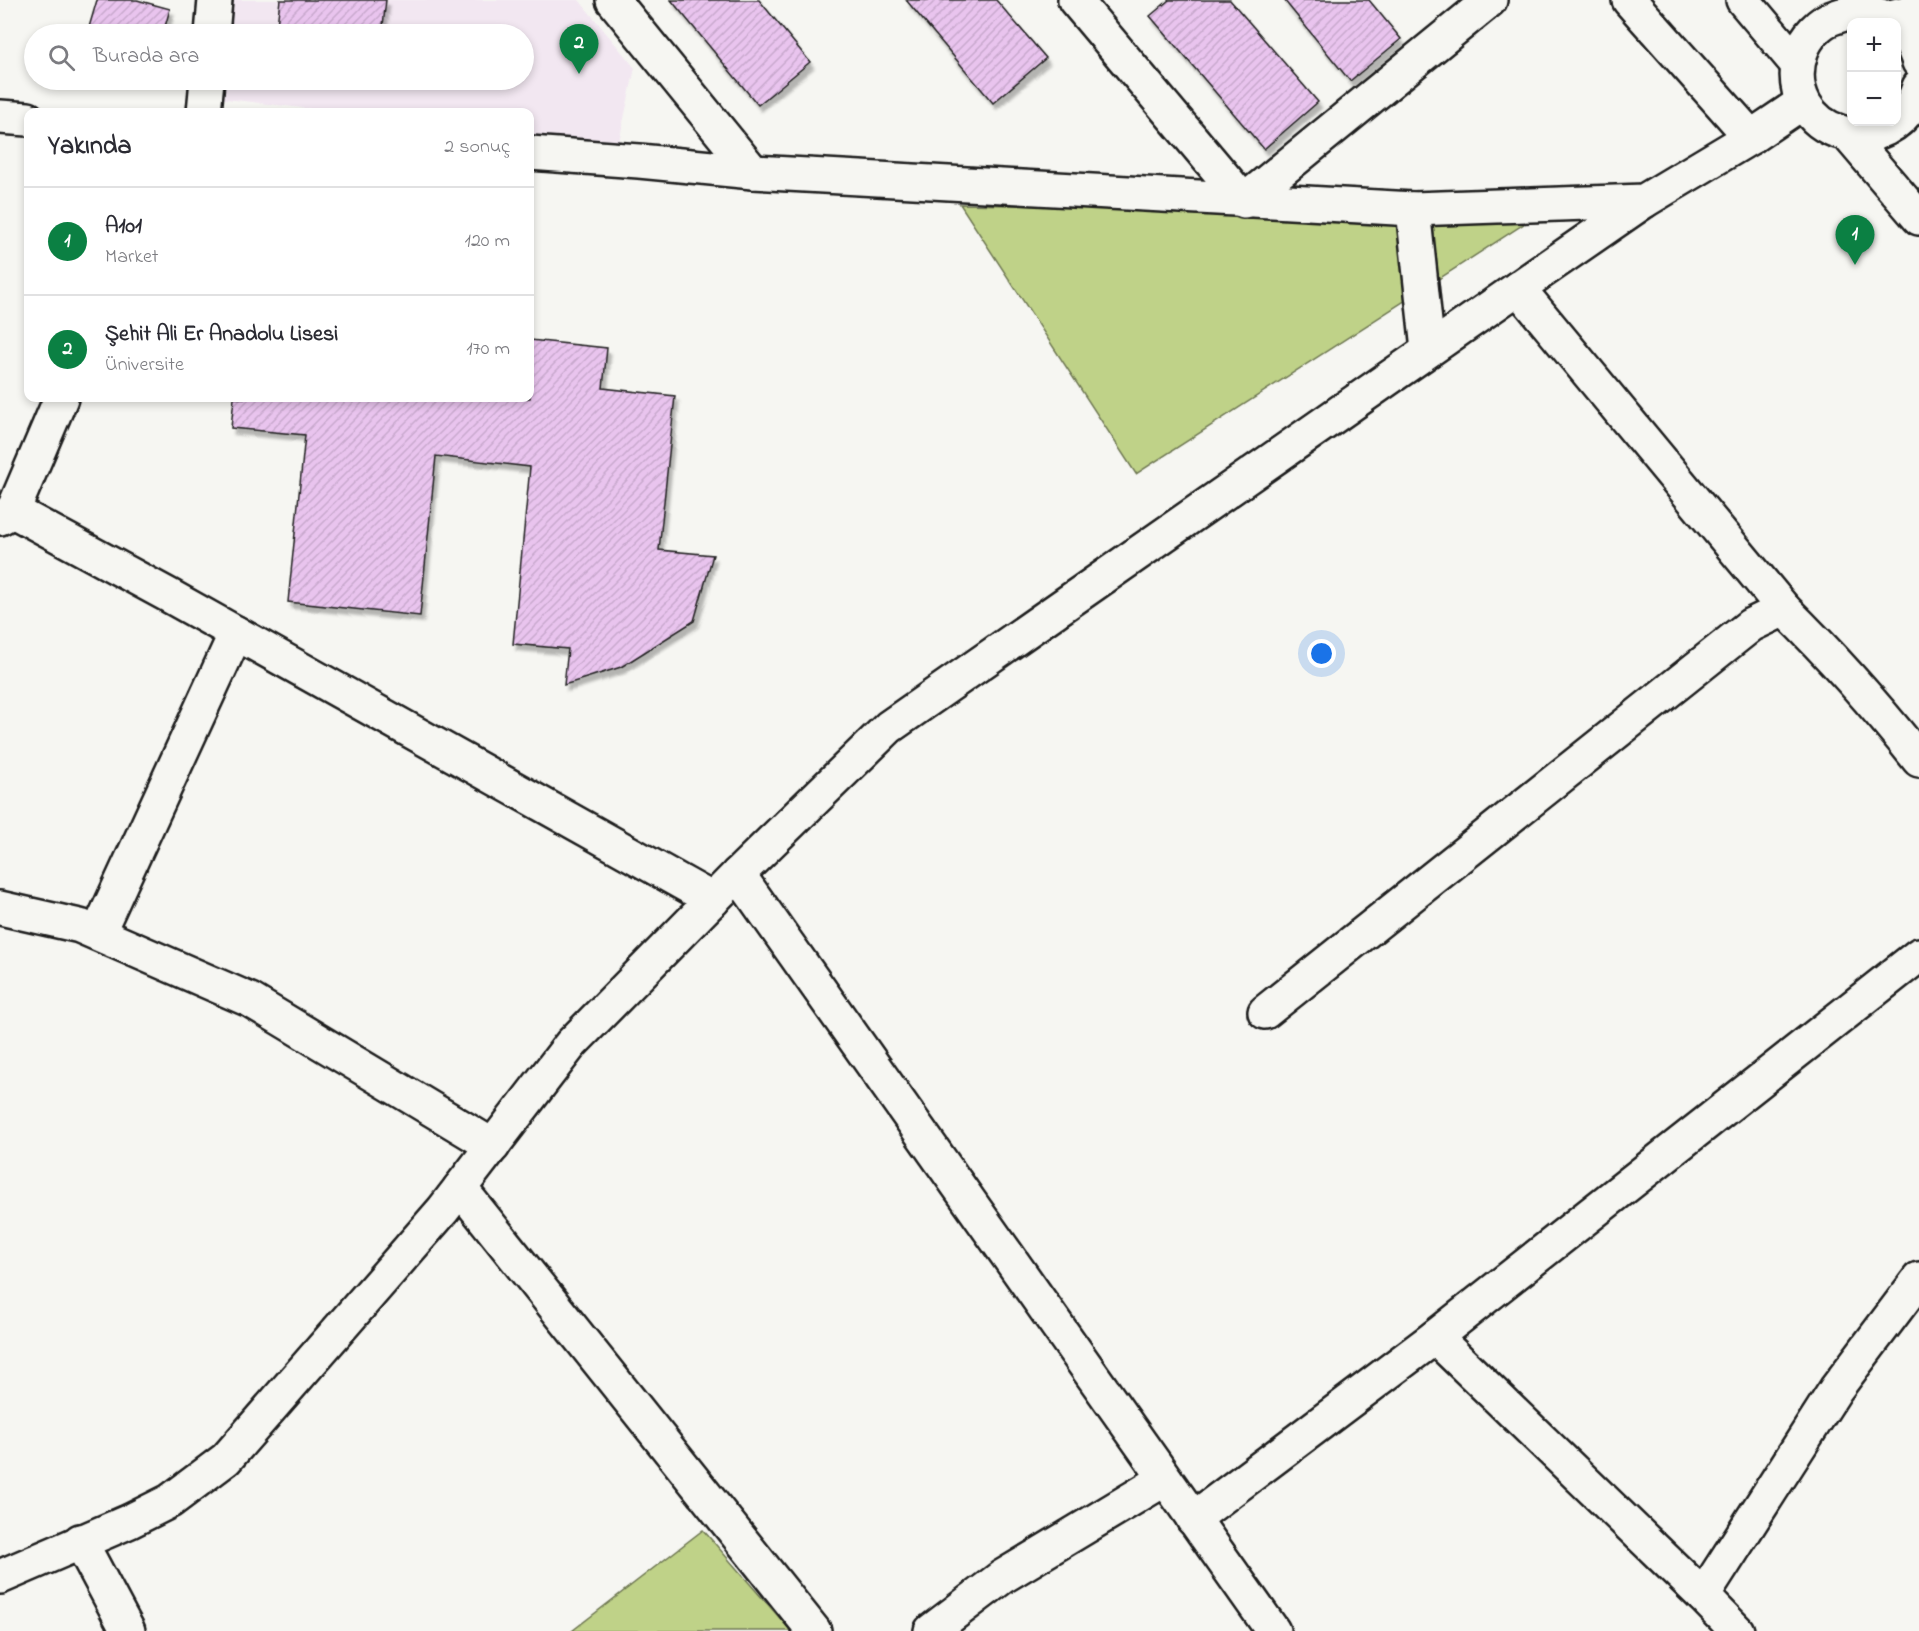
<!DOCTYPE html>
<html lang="tr">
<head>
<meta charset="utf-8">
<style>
	:root { --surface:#fff; --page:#f7f7f7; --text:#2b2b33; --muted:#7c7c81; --line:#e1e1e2; --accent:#0b8043 }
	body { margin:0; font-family:"Indie Flower",sans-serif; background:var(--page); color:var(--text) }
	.controls { position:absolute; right:18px; top:18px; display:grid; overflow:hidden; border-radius:12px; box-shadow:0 3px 9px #0003 }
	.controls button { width:54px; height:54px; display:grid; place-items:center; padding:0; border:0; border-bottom:2px solid var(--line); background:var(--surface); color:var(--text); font:30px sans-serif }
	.you { position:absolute; left:1322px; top:654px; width:21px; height:21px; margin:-15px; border:4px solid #fff; border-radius:50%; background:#1a73e8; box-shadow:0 0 0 9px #1a73e833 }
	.badge { display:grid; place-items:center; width:39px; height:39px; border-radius:50%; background:var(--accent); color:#fff; font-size:20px; font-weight:700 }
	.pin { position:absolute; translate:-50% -50px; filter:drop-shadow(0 2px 3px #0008) }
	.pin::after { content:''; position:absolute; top:32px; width:21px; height:18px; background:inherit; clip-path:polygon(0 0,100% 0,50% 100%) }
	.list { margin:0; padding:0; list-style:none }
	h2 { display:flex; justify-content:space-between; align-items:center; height:78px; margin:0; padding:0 24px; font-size:26px }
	h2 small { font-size:20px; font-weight:400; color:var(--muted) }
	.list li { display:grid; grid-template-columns:39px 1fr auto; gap:18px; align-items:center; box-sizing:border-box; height:108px; padding:0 24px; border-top:2px solid var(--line) }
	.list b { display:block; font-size:22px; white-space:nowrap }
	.list p { margin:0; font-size:20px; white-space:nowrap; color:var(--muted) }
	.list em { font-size:20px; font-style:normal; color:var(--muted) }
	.icon { flex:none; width:33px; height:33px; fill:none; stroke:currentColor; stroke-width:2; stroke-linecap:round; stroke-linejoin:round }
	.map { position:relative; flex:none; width:1919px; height:1631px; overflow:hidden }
	.search { position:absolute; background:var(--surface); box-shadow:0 3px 9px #0003; left:24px; top:24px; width:510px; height:66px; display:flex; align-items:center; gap:15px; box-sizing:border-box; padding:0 21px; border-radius:33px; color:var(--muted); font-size:22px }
	.panel { position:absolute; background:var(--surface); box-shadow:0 3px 9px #0003; left:24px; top:108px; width:510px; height:294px; border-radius:12px }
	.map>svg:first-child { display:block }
	.built { fill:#f2e7f1 }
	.green { fill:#bfd288; stroke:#6e7752; stroke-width:1.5 }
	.building { fill:url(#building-hatch); stroke:#1c1c1c; stroke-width:1.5; filter:url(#shadow) }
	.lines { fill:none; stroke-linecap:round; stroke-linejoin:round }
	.street-casing { stroke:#1c1c1c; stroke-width:38 }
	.secondary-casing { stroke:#1c1c1c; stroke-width:38 }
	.street { stroke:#f6f6f2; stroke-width:33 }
	.secondary { stroke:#f6f6f2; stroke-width:33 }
</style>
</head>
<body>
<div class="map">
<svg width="1919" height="1631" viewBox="0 0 1919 1631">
	<defs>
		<pattern id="building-hatch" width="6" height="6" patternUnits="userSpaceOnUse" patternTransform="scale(1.5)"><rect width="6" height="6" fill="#e9c4ee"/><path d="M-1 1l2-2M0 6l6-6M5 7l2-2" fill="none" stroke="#c7a8cc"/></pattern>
		<filter id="shadow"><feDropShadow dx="3.5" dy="6" stdDeviation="1.5" flood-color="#0004"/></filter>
	</defs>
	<rect width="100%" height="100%" fill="#f6f6f2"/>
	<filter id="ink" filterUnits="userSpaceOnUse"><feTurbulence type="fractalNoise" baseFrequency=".0167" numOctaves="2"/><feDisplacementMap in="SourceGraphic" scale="12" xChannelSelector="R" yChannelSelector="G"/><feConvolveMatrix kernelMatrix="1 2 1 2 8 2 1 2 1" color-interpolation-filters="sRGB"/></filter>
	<g filter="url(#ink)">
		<!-- built -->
		<path class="built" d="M228 0H579L635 68 618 146 530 136V112H337L217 98 219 80H524V34H224Z"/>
		<!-- green -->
		<g class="green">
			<path d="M960 204 1538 215 1136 474Z"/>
			<path d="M703 1530 791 1631H572Z"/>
		</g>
		<!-- building -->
		<g class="building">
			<path d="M97 0H137L170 9 163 34H87Z"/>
			<path d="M280 0H386L382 34H276Z"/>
			<path d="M671 0H759L810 62 758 105Z"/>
			<path d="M906 0H996L1046 58 993 103Z"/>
			<path d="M1169 0H1230L1318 102 1264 149 1150 16Z"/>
			<path d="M1284 0H1369L1401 39 1350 81Z"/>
			<path d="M530 340 607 348 603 388 675 396 659 550 713 555 694 621 621 667 564 685 568 649 513 644 530 467 436 456 420 616 288 602 305 435 231 428 234 398H530Z"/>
		</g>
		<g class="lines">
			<defs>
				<g id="street">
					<path d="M613 0 753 172"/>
					<path d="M1075 0 1244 201 1490 0"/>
					<path d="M1629 0 1751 137"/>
					<path d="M1886 18 1919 10"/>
					<path d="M212 34 215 0"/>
					<path d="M204 112 207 80"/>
					<path d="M1518 288 1784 609"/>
					<path d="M13 511 168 595 713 900"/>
					<path d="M0 518 13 511 61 398"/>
					<path d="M738 874 1273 1631"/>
					<path d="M0 908 80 926 250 1000 493 1146"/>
					<path d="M98 933 236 633"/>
					<path d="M1265 1012 1751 625 1784 609C1833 657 1877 707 1919 760"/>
					<path d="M460 1188 814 1631"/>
					<path d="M1435 1337 1703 1596 1737 1631"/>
					<path d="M1193 1519 1435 1337 1919 955"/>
					<path d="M80 1541 128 1631"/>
					<path d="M0 1577 130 1521 170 1501 226 1459 443 1210 571 1044 738 874 889 727 1518 288 1644 201"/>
					<path d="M1703 1596 1836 1389 1919 1279"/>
					<path d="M931 1631 1002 1577 1165 1479"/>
				</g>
				<g id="secondary">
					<path d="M1743 0 1797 64"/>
					<path d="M1892 22C1875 10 1854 10 1835 17 1820 21 1806 37 1801 52 1775 135 1893 171 1919 87"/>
					<path d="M1896 26C1909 35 1914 47 1919 62"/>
					<path d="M0 117 28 119"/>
					<path d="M1849 136 1919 218"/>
					<path d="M530 153 639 161 753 172 1413 209 1644 201 1751 137 1803 102"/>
					<path d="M1413 209 1428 350"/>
				</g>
			</defs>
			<!-- street casing -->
			<use href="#street" class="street-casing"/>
			<!-- secondary casing -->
			<use href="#secondary" class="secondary-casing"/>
			<!-- street -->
			<use href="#street" class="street"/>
			<!-- secondary -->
			<use href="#secondary" class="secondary"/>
		</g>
	</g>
</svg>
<div class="controls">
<button>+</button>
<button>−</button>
</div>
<div class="you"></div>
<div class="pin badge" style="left:1855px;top:265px">1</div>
<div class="pin badge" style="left:579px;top:74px">2</div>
<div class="search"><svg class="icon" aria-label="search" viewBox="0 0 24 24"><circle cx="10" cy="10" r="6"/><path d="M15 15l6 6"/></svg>Burada ara</div>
<section class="panel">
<h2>Yakında<small>2 sonuç</small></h2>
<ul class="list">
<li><span class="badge">1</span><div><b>A101</b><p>Market</p></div><em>120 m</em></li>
<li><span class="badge">2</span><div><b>Şehit Ali Er Anadolu Lisesi</b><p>Üniversite</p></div><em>170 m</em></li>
</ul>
</section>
</div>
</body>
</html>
